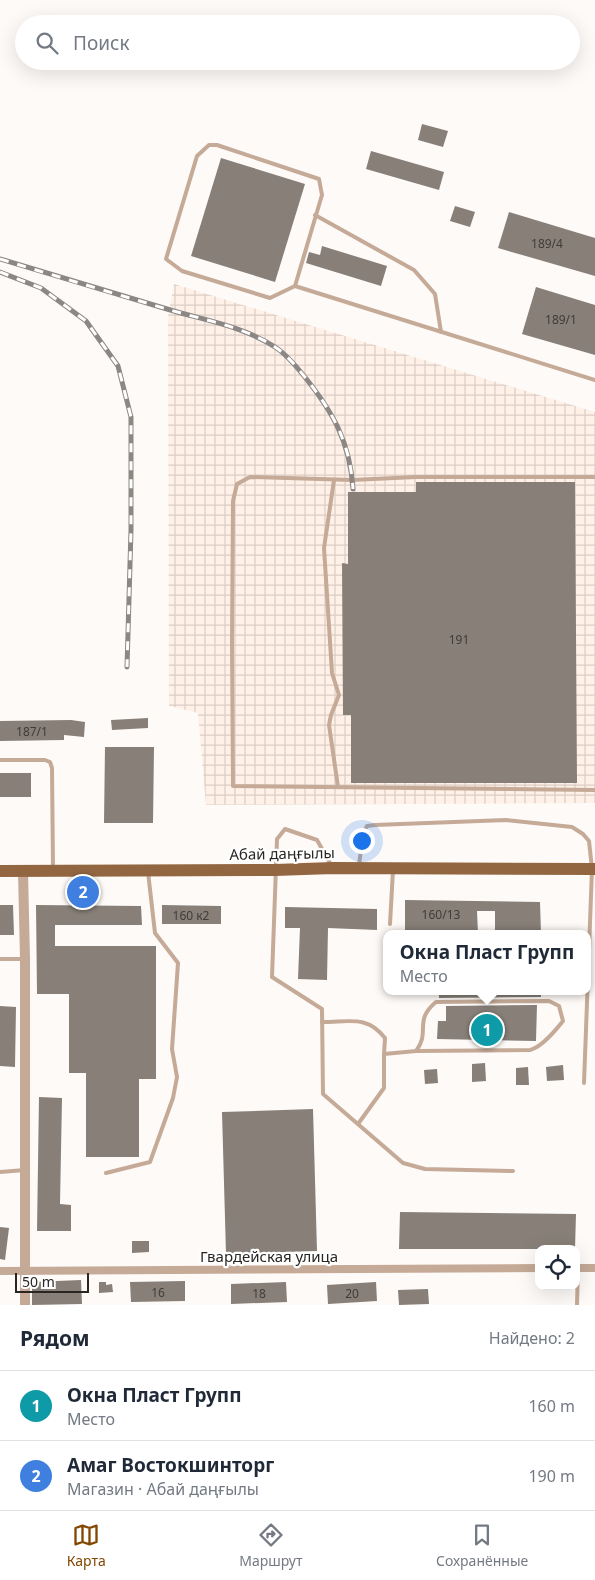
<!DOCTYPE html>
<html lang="ru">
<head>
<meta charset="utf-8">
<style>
	:root { --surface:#fff; --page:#f6f6f7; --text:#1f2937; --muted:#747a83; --line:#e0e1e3; --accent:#834701 }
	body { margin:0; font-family:"Noto Sans",sans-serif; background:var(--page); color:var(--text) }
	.controls { position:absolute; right:15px; bottom:15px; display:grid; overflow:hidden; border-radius:10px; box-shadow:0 5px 20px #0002 }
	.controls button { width:45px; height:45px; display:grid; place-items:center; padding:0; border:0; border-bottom:1px solid var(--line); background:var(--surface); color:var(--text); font:25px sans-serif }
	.scale { position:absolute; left:15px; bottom:12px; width:74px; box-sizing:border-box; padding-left:5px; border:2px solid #292522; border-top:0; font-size:14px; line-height:18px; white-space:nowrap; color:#292522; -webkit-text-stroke:4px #fff; paint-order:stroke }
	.you { position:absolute; left:361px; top:840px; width:18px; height:18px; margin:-12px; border:4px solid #fff; border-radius:50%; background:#1a73e8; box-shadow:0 0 0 8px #1a73e833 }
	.badge { display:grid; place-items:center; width:32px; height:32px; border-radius:50%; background:var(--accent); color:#fff; font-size:16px; font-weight:700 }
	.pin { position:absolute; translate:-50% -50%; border:2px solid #fff; box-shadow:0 1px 5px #0006 }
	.popup { position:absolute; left:383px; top:930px; width:208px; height:65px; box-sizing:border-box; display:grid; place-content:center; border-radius:10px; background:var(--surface); filter:drop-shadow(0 1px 4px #0005); font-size:16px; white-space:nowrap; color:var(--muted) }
	.popup b { font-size:19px; color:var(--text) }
	.popup::after { content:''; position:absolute; left:50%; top:100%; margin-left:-10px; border:10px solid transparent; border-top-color:var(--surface) }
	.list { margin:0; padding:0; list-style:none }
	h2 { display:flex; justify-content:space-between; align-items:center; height:65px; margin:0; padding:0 20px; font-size:21px }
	h2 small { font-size:16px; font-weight:400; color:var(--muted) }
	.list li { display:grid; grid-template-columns:32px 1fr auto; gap:15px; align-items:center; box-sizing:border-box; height:70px; padding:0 20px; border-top:1px solid var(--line) }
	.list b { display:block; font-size:19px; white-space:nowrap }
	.list p { margin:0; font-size:16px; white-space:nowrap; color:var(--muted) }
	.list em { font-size:16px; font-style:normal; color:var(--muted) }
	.icon { flex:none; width:28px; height:28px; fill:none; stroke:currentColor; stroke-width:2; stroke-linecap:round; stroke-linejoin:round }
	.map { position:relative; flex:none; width:595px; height:1305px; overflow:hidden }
	.search { position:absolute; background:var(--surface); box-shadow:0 5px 20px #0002; left:15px; right:15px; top:15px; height:55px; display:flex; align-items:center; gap:12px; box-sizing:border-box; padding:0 18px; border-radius:28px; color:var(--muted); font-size:19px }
	.sheet { height:205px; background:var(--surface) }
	nav { display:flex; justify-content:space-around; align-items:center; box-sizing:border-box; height:70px; border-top:1px solid var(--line); background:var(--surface); font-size:14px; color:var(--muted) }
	nav a { display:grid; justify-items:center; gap:2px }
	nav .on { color:var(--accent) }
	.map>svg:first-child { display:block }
	.industrial { fill:url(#industrial-grid) }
	.building { fill:#877f78 }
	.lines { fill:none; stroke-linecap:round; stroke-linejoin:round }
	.service { stroke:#c4aa97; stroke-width:4 }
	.minor { stroke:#c4aa97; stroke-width:8 }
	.tertiary { stroke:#c4aa97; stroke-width:10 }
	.primary { stroke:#936642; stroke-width:12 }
	.rail-casing { stroke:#8b8784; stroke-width:5 }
	.rail { stroke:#fff; stroke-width:3; stroke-dasharray:9; stroke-linecap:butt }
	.labels { text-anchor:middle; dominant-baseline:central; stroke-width:4.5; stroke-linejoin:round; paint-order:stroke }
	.number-label { font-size:12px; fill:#403c38 }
	.street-label { font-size:15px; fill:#292522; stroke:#fff }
</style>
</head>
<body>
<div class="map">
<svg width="595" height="1305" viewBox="0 0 595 1305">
	<defs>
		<pattern id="industrial-grid" width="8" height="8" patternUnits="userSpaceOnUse" patternTransform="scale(1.25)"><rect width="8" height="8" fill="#fff1e7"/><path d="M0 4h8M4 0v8" fill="none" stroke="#dbcec6"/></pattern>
	</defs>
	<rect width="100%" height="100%" fill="#fefaf7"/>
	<!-- industrial -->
	<path class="industrial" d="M174 284 595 412V803L206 805 198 713 169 706 168 317Z"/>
	<!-- building -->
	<g class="building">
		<path d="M422 124 448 131 443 147 418 140Z"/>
		<path d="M371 151 444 172 439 190 366 169Z"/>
		<path d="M221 158 305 184 275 282 191 256Z"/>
		<path d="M455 206 475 212 470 227 450 221Z"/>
		<path d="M509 212 595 238V276L498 248Z"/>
		<path d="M322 246 387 266 381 286 306 263 309 252 320 255Z"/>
		<path d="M536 287 595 305V355L522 334Z"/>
		<path d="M416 482H575L577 783H351V715H343L342 563 348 564V492H416Z"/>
		<path d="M148 718V728L112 730 111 720Z"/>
		<path d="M71 720 85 722 84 737 64 735V740L0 741V721Z"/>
		<path d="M105 747H154L153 823H104Z"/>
		<rect x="0" y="773" width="31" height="24"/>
		<path d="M405 900 540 902 541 934H495V911H477L478 934H405Z"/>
		<path d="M0 905H13L14 935H0Z"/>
		<path d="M36 905 141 906 142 925H55V946H156V1079H139V1157H86V1073H69V994H37Z"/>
		<path d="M162 905 221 906V924H162Z"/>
		<path d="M285 907 377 909V930L328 928 327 980 298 979 300 928H285Z"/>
		<path d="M439 991H541V997L439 998Z"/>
		<path d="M537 1005 536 1041 437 1039 438 1021H446V1006Z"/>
		<path d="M0 1006 16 1007 15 1067 0 1066Z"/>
		<path d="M485 1063 486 1081 472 1082V1064Z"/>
		<path d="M563 1065 564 1080 547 1081 546 1067Z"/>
		<path d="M528 1067 529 1085H516V1068Z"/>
		<path d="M437 1069 438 1083 425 1084 424 1070Z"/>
		<path d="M39 1097 62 1098 60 1204 71 1205V1231H37Z"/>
		<path d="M313 1109 317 1251 226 1254 222 1112Z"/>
		<path d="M400 1212 576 1214 575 1249H399Z"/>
		<path d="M0 1227 9 1228 5 1260 0 1259Z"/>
		<path d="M132 1241H149V1252L132 1253Z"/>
		<path d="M81 1280 82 1304 32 1305V1282Z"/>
		<path d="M185 1281V1301L131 1302 130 1282Z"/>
		<path d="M99 1282H106V1285L112 1284 113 1292 99 1293Z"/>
		<path d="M286 1282 287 1302 231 1304V1284Z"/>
		<path d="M376 1282 377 1301 328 1304 327 1285Z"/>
		<path d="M428 1289 429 1304 399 1305 398 1290Z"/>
	</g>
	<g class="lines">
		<!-- service -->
		<g class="service">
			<path d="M315 215 414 270 435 294 441 332"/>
			<path d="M295 286 322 195 319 179 217 145H209L197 156 166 259 182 271 270 298 295 286 595 380"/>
			<path d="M595 477H416L352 480 250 477 237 484 233 501 232 642 233 786 595 790"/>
			<path d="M334 480 324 548 332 673 339 695 331 715 329 725 338 787"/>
			<path d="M0 760H45L50 762 52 768 53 868"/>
			<path d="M331 865 317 840 285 829 277 839 272 977 322 1009 323 1094 403 1163 425 1169 513 1171"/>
			<path d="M359 865 363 834 367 826 375 825 506 820 572 827 583 834 589 841 592 869 584 1083"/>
			<path d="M390 924 393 870"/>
			<path d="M0 959H23"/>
			<path d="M322 1022C350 1022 367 1015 385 1038L384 1054 416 1051C431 1032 413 1021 436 1002L549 1001 559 1006 563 1021C555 1031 542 1047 530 1050L416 1051"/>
			<path d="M358 1124 384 1088V1054"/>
			<path d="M0 1172 25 1170"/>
			<path d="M106 1173 150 1162 173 1098 177 1077 172 1049 178 963 155 933 148 872"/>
			<path d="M577 1305 578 1268"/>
		</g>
		<!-- minor -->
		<g class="minor">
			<path d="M576 1268H595"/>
			<path d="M0 1271 539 1268"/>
		</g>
		<!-- tertiary -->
		<path class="tertiary" d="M23 871 25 959V1305"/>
		<!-- primary -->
		<path class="primary" d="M0 871 275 870 333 868 595 869"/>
		<defs>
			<g id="rail">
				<path d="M0 259C56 276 112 293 167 309 203 320 243 326 275 347 286 354 296 366 304 376 333 412 350 442 353 489"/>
				<path d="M0 272 41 288 86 321 118 366 131 417V530L127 667"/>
			</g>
		</defs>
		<!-- rail casing -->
		<use href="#rail" class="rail-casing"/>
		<!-- rail -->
		<use href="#rail" class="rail"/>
	</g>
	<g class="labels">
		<!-- number labels -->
		<g class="number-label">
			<text x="547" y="243">189/4</text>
			<text x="561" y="319">189/1</text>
			<text x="459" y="639">191</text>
			<text x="32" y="731">187/1</text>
			<text x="441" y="914">160/13</text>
			<text x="191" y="915">160 к2</text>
			<text x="158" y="1292">16</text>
			<text x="259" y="1293">18</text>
			<text x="352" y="1293">20</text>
		</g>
		<!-- street labels -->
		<g class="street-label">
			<text transform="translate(282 853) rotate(-1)">Абай даңғылы</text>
			<text x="269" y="1256">Гвардейская улица</text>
		</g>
	</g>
</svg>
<div class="controls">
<button><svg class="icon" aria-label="locate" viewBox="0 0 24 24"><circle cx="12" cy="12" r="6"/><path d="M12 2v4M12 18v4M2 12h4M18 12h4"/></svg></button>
</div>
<div class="scale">50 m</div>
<div class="you"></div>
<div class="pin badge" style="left:487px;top:1030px;background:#0f9aa8">1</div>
<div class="popup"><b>Окна Пласт Групп</b>Место</div>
<div class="pin badge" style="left:83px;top:892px;background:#3f7fe0">2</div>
<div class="search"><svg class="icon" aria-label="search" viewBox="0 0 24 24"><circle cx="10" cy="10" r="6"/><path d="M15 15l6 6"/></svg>Поиск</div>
</div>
<section class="sheet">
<h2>Рядом<small>Найдено: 2</small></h2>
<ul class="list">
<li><span class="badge" style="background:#0f9aa8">1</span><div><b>Окна Пласт Групп</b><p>Место</p></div><em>160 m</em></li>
<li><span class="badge" style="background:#3f7fe0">2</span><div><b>Амаг Востокшинторг</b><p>Магазин · Абай даңғылы</p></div><em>190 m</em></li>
</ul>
</section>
<nav>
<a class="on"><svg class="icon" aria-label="map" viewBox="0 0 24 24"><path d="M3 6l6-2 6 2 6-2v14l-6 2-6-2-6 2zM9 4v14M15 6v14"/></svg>Карта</a>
<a><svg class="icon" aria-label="directions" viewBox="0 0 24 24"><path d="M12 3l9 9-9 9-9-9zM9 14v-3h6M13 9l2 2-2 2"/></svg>Маршрут</a>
<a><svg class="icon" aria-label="saved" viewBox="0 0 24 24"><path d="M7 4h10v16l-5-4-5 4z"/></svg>Сохранённые</a>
</nav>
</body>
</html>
